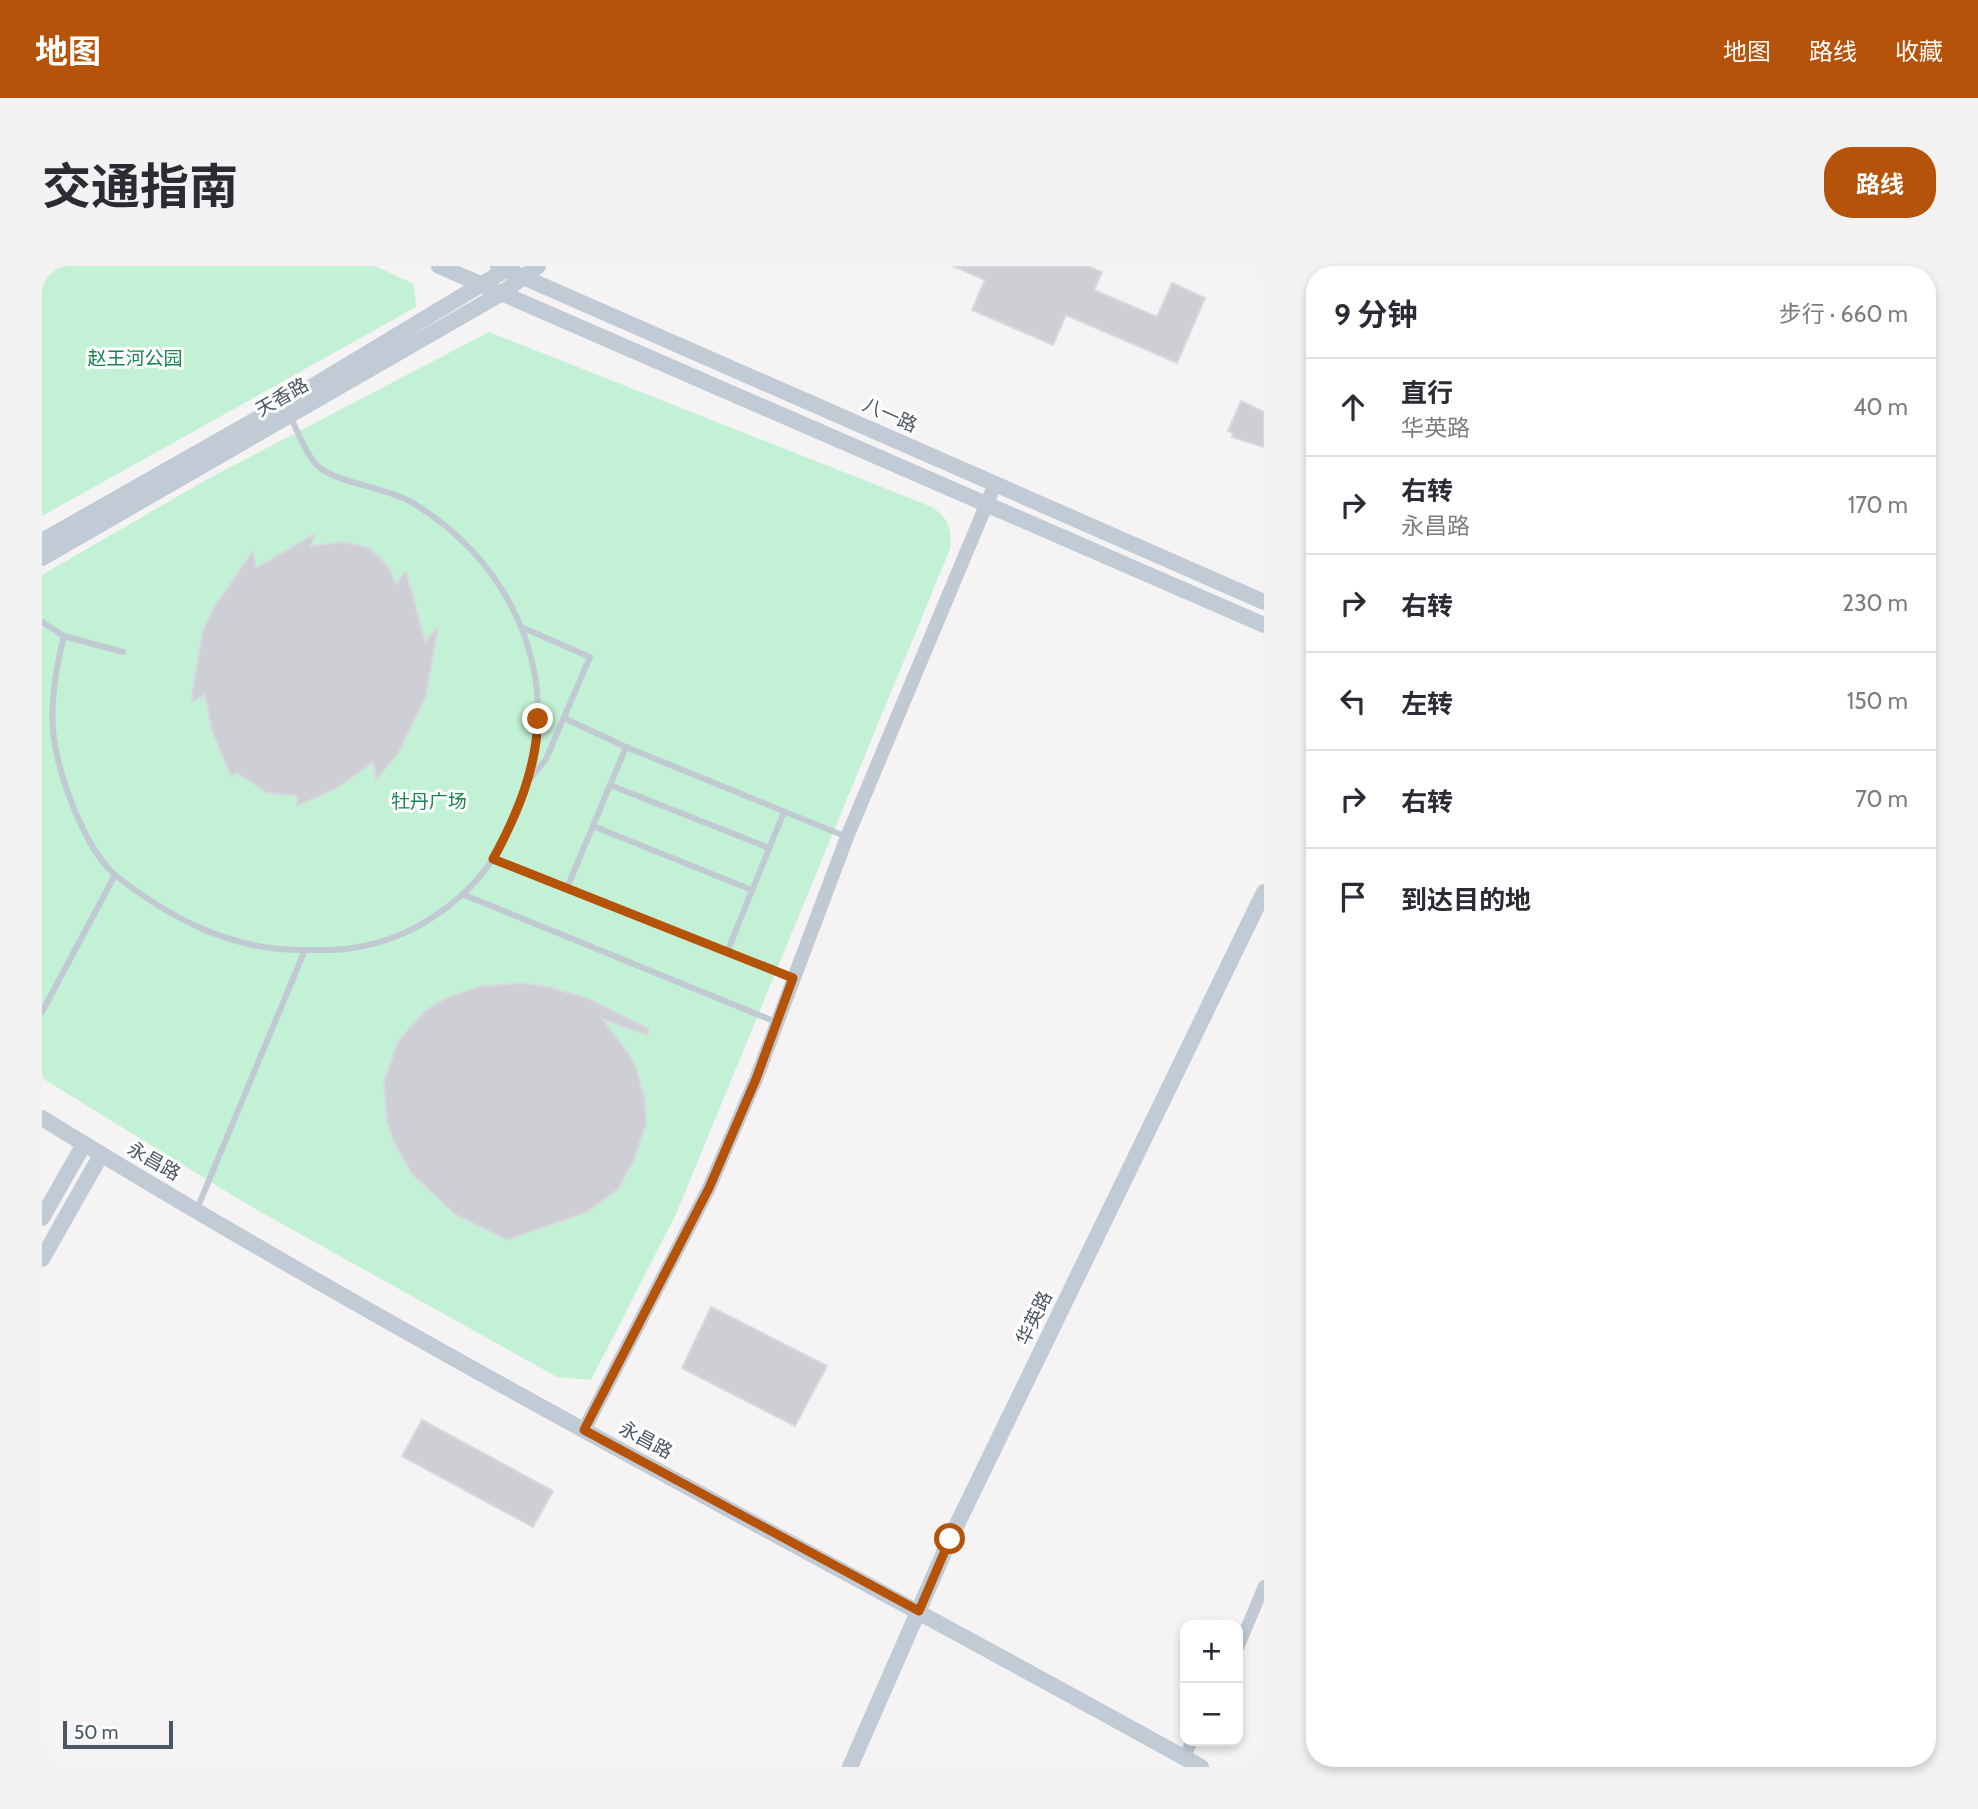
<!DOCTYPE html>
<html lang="zh">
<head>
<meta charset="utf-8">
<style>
	:root { --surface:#fff; --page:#f2f2f3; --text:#2b2b33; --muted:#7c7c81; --line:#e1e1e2; --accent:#b45309 }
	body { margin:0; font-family:Cabin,"Noto Sans SC",sans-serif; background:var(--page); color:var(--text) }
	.controls { position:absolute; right:21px; bottom:21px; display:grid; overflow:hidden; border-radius:14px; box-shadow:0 4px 10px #0003 }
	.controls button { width:63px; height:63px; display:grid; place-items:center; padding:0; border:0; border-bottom:2px solid var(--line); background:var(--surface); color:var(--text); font:35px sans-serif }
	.scale { position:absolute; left:21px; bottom:18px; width:110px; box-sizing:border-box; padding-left:7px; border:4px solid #4a5661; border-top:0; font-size:19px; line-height:24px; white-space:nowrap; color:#4a5661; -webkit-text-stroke:5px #fff; paint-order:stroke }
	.stop { position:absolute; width:21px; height:21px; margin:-16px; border:5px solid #b45309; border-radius:50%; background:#fff }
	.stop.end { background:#b45309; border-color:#fff; box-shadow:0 2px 7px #0008 }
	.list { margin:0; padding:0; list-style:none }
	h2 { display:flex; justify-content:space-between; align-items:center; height:91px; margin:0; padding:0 28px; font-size:30px }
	h2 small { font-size:23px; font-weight:400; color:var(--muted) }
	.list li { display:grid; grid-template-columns:46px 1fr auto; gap:21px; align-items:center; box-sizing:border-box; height:98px; padding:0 28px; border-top:2px solid var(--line) }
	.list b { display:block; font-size:26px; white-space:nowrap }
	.list p { margin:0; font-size:23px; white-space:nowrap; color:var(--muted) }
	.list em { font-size:23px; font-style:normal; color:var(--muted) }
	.icon { flex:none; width:38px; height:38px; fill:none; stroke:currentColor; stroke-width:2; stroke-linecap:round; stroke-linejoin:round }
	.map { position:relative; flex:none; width:1222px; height:1501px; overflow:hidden; border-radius:28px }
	header { display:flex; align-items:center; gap:42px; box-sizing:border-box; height:98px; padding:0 35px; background:var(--accent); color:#fff }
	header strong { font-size:33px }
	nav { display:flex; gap:38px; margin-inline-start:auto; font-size:24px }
	.intro { display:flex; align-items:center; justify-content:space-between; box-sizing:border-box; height:168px; padding:0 42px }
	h1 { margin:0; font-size:49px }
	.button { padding:18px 32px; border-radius:28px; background:var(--accent); color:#fff; font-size:24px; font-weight:700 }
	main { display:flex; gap:42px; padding:0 42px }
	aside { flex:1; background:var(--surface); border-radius:28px; box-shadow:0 4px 10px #0003 }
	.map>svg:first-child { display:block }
	.green { fill:#c3f1d5 }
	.building { fill:#cdcfd5; stroke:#d7d9de; stroke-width:2 }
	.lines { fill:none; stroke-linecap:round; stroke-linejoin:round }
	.service { stroke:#c1cad2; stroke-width:6 }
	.minor { stroke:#c1cad2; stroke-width:12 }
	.tertiary { stroke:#c1cad2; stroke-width:14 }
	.secondary { stroke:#c1cbd6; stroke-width:16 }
	.route { stroke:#b45309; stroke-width:9 }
	.labels { text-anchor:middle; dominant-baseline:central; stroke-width:6; stroke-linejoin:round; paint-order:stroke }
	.park-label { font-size:19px; fill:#17864f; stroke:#fff }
	.street-label { font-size:19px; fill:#4a5661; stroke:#fff }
</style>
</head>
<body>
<header>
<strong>地图</strong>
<nav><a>地图</a><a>路线</a><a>收藏</a></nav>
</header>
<div class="intro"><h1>交通指南</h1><a class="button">路线</a></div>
<main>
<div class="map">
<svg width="1222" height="1501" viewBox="0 0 1222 1501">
	<rect width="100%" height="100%" fill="#f5f3f3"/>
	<!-- green -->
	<g class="green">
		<path d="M0 0H333L372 18 374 41 0 250Z"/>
		<path d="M447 66 890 241C907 253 910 263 908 283L634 948 549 1114 515 1111 208 940 0 812V309L162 215Z"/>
	</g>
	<!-- building -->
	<g class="building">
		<path d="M911 0H1045L1060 6 1052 24 1115 51 1130 17 1163 32 1135 97 1024 49 1011 79 930 44 943 14Z"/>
		<path d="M1199 135 1222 146V181L1190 171 1191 167 1186 165Z"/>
		<path d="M273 268 269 280 301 276 328 282 346 300 354 318 364 305 383 375 396 362 384 430 357 486 334 514 331 496 295 522 255 540V530L225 527 195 507 189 511 170 465 163 429 150 436 151 420 161 365 171 343 201 299 211 286 214 302Z"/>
		<path d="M479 717 507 721 547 733 607 763 605 769 560 753 585 785 595 804 603 835 604 858 592 894 576 923 545 946 465 974 414 949 370 908 352 877 345 855 342 816 356 775 384 744 404 732 436 721Z"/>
		<path d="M669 1041 785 1100 753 1160 640 1102Z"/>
		<path d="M380 1154 511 1225 491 1261 360 1190Z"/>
	</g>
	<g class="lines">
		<!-- service -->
		<g class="service">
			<path d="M248 150C256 165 264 190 277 201 295 217 347 222 371 237 456 289 505 376 495 477 492 510 477 542 463 572 435 629 374 673 310 682 295 685 278 684 263 684"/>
			<path d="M0 356 22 370C4 441 6 482 35 550 45 572 55 592 73 609"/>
			<path d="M479 361 548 391 504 493 488 513"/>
			<path d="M22 370 81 386"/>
			<path d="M522 452 584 481"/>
			<path d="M568 519 727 582"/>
			<path d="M551 560 710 624"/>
			<path d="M451 593 525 622"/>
			<path d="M420 628 734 756"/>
			<path d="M685 686 742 546"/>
			<path d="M751 712 525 622 584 481 805 571"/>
			<path d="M0 746 73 609C129 653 190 685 263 684L155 943"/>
		</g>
		<!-- minor -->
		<g class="minor">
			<path d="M1196 1382 1222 1320"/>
			<path d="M1142 1492 1150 1475"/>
		</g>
		<!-- tertiary -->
		<path class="tertiary" d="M542 1164 667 922 714 813 805 571 953 218"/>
		<!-- secondary -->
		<g class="secondary">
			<path d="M397 0 1222 359"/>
			<path d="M456 0 1222 336"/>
			<path d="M0 275 241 138 470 0"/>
			<path d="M0 292 460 27 496 0"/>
			<path d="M0 852C377 1084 772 1286 1159 1501"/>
			<path d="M0 952 42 878"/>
			<path d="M0 993 59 889"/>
			<path d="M808 1501 908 1273 1222 626"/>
		</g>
	</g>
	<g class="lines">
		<!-- route -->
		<path class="route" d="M496 453C494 504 475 549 451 593L751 712 714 813 667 922 542 1164 877 1345 908 1273"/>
	</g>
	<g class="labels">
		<!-- park labels -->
		<g class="park-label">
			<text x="93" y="92">赵王河公园</text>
			<text x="387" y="535">牡丹广场</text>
		</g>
		<!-- street labels -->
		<g class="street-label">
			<text transform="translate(240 131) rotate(-30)">天香路</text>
			<text transform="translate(848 149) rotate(24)">八一路</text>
			<text transform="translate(112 895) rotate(30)">永昌路</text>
			<text transform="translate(992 1052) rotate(-64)">华英路</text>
			<text transform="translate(604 1174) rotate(28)">永昌路</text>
		</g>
	</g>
</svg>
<div class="controls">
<button>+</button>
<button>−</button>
</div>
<div class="scale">50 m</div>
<div class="stop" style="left:908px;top:1273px"></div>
<div class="stop end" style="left:496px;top:453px"></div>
</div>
<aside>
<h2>9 分钟<small>步行 · 660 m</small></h2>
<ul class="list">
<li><svg class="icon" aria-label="ahead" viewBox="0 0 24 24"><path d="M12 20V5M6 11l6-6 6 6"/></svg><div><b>直行</b><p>华英路</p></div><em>40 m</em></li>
<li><svg class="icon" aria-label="right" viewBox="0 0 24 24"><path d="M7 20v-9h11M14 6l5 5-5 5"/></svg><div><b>右转</b><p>永昌路</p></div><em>170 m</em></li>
<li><svg class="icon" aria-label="right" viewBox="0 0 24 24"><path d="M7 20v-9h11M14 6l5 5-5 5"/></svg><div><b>右转</b></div><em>230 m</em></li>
<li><svg class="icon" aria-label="left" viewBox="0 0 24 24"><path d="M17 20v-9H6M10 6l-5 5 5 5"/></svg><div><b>左转</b></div><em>150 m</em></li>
<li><svg class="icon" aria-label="right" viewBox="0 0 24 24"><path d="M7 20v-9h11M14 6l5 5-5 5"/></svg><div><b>右转</b></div><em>70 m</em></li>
<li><svg class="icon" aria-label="arrive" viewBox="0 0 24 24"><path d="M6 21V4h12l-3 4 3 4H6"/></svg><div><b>到达目的地</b></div></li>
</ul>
</aside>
</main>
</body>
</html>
